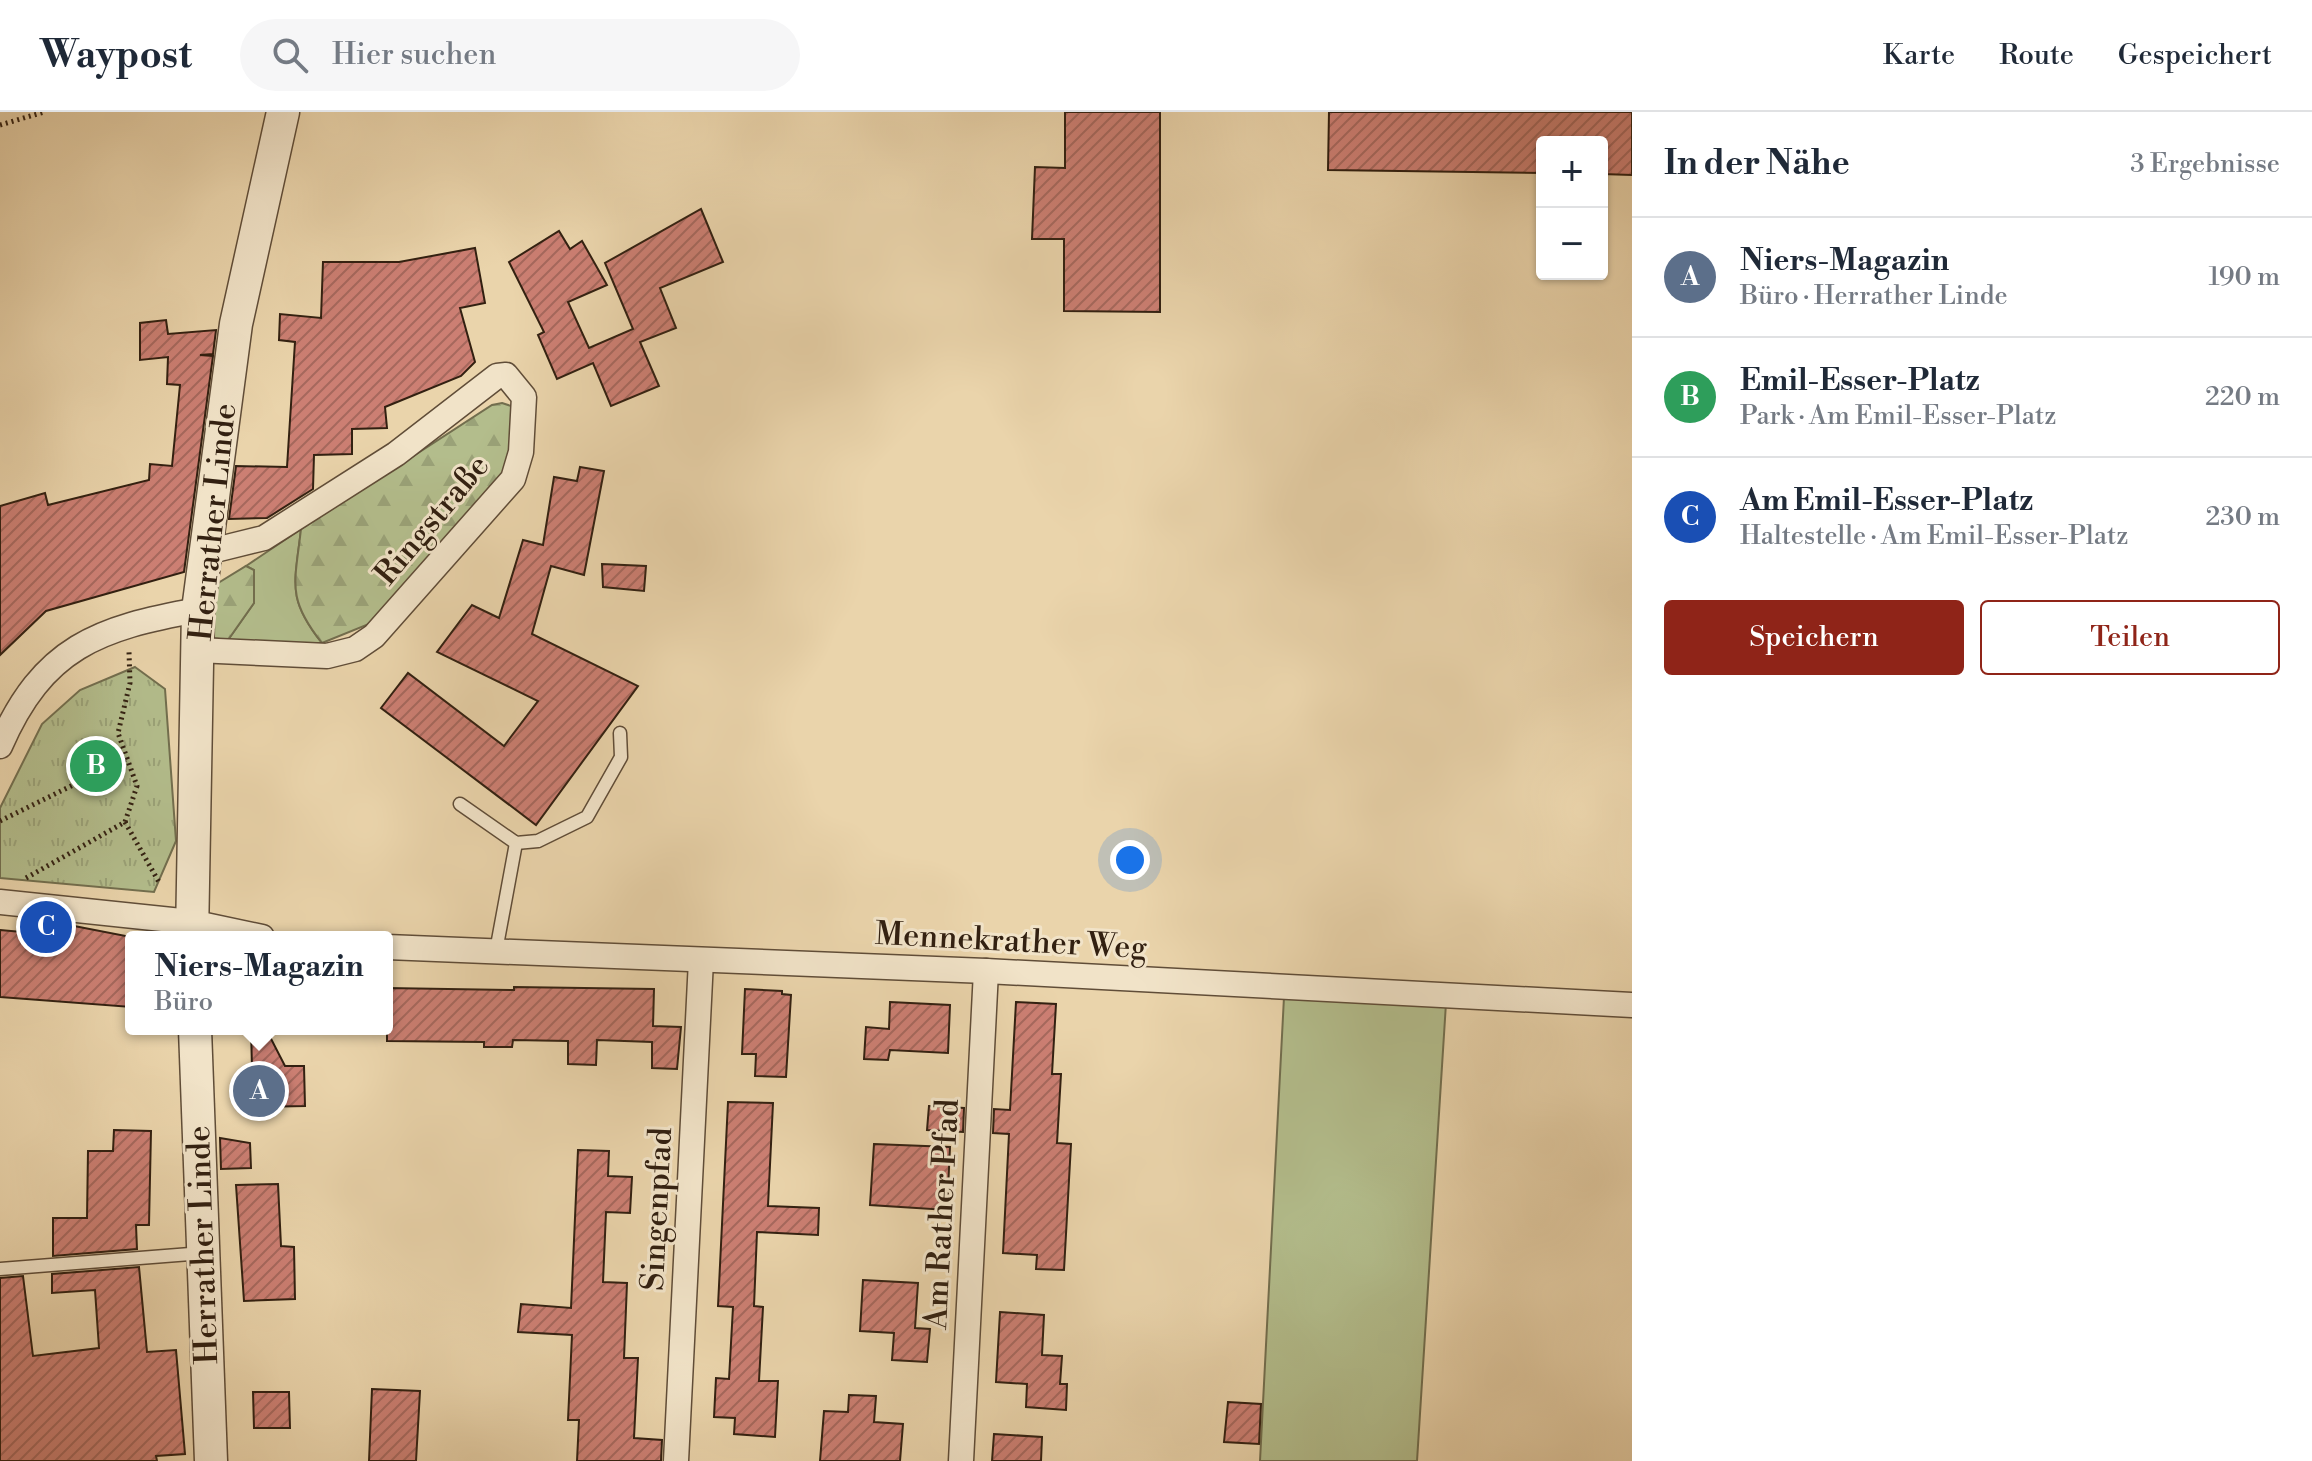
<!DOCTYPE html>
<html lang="de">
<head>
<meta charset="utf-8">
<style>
	:root { --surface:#fff; --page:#f6f6f7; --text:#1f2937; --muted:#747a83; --line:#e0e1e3; --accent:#8f2418 }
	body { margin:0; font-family:"Libre Bodoni",serif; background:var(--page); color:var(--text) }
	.controls { position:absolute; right:24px; top:24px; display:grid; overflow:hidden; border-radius:8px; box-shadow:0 2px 6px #0004 }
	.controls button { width:72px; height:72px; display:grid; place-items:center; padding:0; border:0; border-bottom:2px solid var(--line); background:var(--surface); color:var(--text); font:40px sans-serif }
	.you { position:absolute; left:1130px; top:748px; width:28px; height:28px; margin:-20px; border:6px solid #fff; border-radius:50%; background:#1a73e8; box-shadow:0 0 0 12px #1a73e833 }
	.badge { display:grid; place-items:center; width:52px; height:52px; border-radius:50%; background:var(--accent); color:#fff; font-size:26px; font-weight:700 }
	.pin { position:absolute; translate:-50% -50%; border:4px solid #fff; box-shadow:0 2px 8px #0006 }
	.popup { position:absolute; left:125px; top:819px; width:268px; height:104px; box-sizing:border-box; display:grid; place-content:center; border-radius:8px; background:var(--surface); filter:drop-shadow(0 2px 6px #0005); font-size:26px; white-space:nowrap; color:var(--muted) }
	.popup b { font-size:30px; color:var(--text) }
	.popup::after { content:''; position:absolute; left:50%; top:100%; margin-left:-16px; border:16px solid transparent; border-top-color:var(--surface) }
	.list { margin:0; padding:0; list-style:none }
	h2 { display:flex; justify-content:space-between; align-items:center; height:104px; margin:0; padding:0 32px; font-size:34px }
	h2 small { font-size:26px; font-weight:400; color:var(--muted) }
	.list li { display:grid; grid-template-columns:52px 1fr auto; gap:24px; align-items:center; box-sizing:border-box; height:120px; padding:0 32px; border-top:2px solid var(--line) }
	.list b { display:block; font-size:30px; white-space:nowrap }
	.list p { margin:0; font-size:26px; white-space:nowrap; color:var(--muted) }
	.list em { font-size:26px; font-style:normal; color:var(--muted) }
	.actions { display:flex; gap:16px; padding:24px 32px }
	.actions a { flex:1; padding:18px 0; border:2px solid var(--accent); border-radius:8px; text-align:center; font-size:28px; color:var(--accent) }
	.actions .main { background:var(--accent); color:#fff }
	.icon { flex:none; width:44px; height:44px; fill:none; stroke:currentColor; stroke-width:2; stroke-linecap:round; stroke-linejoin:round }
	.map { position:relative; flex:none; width:1632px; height:1349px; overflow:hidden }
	header { display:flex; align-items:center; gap:48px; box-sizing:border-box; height:112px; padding:0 40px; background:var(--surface); border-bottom:2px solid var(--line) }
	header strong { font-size:38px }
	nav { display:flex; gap:44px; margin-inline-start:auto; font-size:28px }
	.search { width:560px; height:72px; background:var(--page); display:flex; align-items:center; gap:20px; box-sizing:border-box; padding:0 28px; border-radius:44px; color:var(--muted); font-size:30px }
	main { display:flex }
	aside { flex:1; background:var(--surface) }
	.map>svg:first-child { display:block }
	.grass { fill:#b3bd8c; stroke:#726e4e; stroke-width:2 }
	.forest { fill:url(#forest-firs); stroke:#726e4e; stroke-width:2 }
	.park { fill:url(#park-tufts); stroke:#726e4e; stroke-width:2 }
	.building { fill:url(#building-hatch); stroke:#322011; stroke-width:2 }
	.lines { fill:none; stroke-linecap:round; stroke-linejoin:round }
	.service-casing { stroke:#604d38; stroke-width:15 }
	.minor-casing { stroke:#604d38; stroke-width:27 }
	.tertiary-casing { stroke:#604d38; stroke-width:35 }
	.path { stroke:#322011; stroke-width:5; stroke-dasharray:2 4; stroke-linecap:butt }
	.service { stroke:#f1e3c8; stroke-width:12 }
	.minor { stroke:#f1e3c8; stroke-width:24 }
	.tertiary { stroke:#f1e3c8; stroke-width:32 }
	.labels { text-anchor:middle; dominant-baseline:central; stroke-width:6; stroke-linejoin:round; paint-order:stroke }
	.street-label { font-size:32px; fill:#322011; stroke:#f1e3c8 }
</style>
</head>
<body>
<header>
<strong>Waypost</strong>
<div class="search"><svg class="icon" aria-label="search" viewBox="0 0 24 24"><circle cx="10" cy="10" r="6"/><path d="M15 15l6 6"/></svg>Hier suchen</div>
<nav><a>Karte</a><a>Route</a><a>Gespeichert</a></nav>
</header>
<main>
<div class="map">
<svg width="1632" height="1349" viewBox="0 0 1632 1349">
	<defs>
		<pattern id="forest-firs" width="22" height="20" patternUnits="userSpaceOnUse" patternTransform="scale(2)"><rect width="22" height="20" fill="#b3bd8c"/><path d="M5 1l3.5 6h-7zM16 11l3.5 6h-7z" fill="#9aa278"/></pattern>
		<pattern id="park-tufts" width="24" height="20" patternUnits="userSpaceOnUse" patternTransform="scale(2)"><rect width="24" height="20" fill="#b3bd8c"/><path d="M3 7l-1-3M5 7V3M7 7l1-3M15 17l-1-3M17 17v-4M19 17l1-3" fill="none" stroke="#9aa278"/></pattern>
		<pattern id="building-hatch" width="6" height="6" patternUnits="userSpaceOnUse" patternTransform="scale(2)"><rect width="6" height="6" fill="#cc7f73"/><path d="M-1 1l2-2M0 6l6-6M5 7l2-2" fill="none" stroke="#a6685d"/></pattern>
	</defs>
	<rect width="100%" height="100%" fill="#ead4ab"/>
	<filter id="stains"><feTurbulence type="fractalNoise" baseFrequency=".0025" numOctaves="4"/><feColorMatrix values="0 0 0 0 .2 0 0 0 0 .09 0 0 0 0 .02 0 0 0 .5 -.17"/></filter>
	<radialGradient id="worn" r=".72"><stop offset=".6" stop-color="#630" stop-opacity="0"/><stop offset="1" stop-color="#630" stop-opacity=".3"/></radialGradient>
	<!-- grass -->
	<g class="grass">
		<path d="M301 417C295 471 286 486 322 531L292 533 228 528 254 491V458L246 454Z"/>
		<path d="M1284 885 1446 891 1417 1349H1260Z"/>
	</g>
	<!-- forest -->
	<g class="forest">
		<path d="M502 291 511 294 516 310 509 360 369 512 322 531C286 486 295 471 301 417L492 293Z"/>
		<path d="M246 454 254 458V491L228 528 212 526 210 476Z"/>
	</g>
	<!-- park -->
	<path class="park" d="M135 555 165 577 176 729 154 780 0 766V696L42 612 80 578Z"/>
	<!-- building -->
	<g class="building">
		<path d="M1065 0H1160V200L1064 199V127H1032L1035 55 1065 56Z"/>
		<path d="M1329 0H1632V63L1602 62V30H1542V61L1328 58Z"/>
		<path d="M701 97 723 150 660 176 676 216 640 230 659 274 611 294 593 251 557 267 538 223 544 220 509 150 559 119 570 137 582 129 607 173 568 190 589 236 633 217 605 151Z"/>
		<path d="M475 136 485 191 460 196 475 250 461 264 385 295 387 316 352 317V342L314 343 313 377 267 406 229 407 236 354 287 355 295 230 279 228 280 202 321 206 323 150H399Z"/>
		<path d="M166 208 168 222 216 218 213 242 200 243 213 244 184 460 46 499 0 543V394L45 381 48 393 149 368 150 352 172 354 180 273 167 272 168 245 140 248V211Z"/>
		<path d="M580 355 604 359 584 463 551 454 532 522 638 574 536 713 381 596 408 561 504 634 538 589 437 540 472 493 499 506 523 428 543 433 554 365 577 369Z"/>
		<path d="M602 452 646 454 644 479 603 475Z"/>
		<path d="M69 813 131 825V895L0 885V818L66 824Z"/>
		<path d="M514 875 654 877 653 914 681 915 677 957 652 956V930L597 928 596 953 568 952V929L513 928 512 935H484V930L387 929V876L514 878Z"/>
		<path d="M745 877 782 879V882L791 883 786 965 755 964 756 942H742Z"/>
		<path d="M890 890 950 893 948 941 890 938 888 948 864 947 866 915 889 917Z"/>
		<path d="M1016 890 1056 892 1052 962H1061L1057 1031 1071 1032 1064 1158 1036 1157 1037 1143 1003 1141 1009 1022 993 1021 994 997 1010 998Z"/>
		<path d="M251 917H266L285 954H304L305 994 253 995Z"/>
		<path d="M728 990 773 991 768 1094 819 1096 818 1123 757 1120 754 1194 763 1195 759 1269H778L775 1325 734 1322 735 1306 714 1305 716 1266 729 1267 733 1195 718 1194Z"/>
		<path d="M929 994 964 996 963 1020 927 1018Z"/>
		<path d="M114 1018 151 1019 149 1113H136L137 1137 53 1144V1106H87L88 1039H113Z"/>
		<path d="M220 1026 250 1031 251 1056 221 1057Z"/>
		<path d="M874 1032 950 1035 947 1098 870 1093Z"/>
		<path d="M578 1038 609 1039 608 1064 632 1065 630 1101 606 1100 603 1170 627 1171 624 1246H638L634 1326 662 1328 661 1349H577L579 1308H568L572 1223 518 1220 521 1192 571 1196Z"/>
		<path d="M278 1072 281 1134 294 1135 295 1187 244 1189 236 1073Z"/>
		<path d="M139 1155 147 1240 176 1238 185 1342 156 1344 157 1349H0V1166L23 1164 33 1244 99 1236 95 1178 52 1181V1162Z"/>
		<path d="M863 1168 918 1171 915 1216 930 1217 927 1250 892 1248 894 1221 860 1219Z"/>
		<path d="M1000 1200 1044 1203 1042 1243 1062 1244 1060 1272H1067L1066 1298 1026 1295 1027 1272 996 1270Z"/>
		<path d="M372 1277 420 1279 416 1349H369Z"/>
		<path d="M253 1280H289L290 1316H254Z"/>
		<path d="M849 1283 876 1284 874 1310 903 1312 900 1349H820L824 1299 848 1300Z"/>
		<path d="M1228 1290 1261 1292 1259 1332 1224 1330Z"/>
		<path d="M994 1322 1042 1325 1041 1349H992Z"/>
	</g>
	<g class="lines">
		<defs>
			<g id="service">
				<path d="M460 692 516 731 538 729 587 705 621 645 620 621"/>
				<path d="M496 839 516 731"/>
				<path d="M0 1157 203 1141"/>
			</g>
			<g id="minor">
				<path d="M197 538 327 544 355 537 374 524 513 367 521 340 524 285 506 263 497 264 396 342 264 426 207 440"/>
				<path d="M0 634C43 535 98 516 198 498"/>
				<path d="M0 790 191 810 262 825"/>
				<path d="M387 835 986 859 1632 893"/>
				<path d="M676 1349 701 848"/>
				<path d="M961 1349 986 859"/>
			</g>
			<g id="tertiary">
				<path d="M192 825 198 498 236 212 283 0"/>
				<path d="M195 917 211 1349"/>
			</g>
		</defs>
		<!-- service casing -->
		<use href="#service" class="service-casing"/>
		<!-- minor casing -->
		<use href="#minor" class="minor-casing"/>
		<!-- tertiary casing -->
		<use href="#tertiary" class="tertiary-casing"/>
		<!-- path -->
		<g class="path">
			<path d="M0 13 44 0"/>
			<path d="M0 709 126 647"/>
			<path d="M125 710 160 772"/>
			<path d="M26 766 125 710 137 674 118 621 130 571 129 540"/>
		</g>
		<!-- service -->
		<use href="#service" class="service"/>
		<!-- minor -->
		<use href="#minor" class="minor"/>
		<!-- tertiary -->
		<use href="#tertiary" class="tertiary"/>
	</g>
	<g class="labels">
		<!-- street labels -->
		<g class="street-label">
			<text transform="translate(432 408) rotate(-50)">Ringstraße</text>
			<text transform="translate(213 410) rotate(-84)">Herrather Linde</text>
			<text transform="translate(1011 829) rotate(3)">Mennekrather Weg</text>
			<text transform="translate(657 1097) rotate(-87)">Singenpfad</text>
			<text transform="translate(942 1102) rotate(-87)">Am Rather Pfad</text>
			<text transform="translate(203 1133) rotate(-92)">Herrather Linde</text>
		</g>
	</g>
	<rect width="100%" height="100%" filter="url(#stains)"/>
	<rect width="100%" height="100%" fill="url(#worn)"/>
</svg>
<div class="controls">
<button>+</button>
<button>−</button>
</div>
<div class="you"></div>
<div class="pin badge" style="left:259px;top:979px;background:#5c6f8a">A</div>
<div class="popup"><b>Niers-Magazin</b>Büro</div>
<div class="pin badge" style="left:96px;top:654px;background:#2e9e5b">B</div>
<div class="pin badge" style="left:46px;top:815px;background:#1a4fb4">C</div>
</div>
<aside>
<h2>In der Nähe<small>3 Ergebnisse</small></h2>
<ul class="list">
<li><span class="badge" style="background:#5c6f8a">A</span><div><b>Niers-Magazin</b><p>Büro · Herrather Linde</p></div><em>190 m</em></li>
<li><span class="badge" style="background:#2e9e5b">B</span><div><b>Emil-Esser-Platz</b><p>Park · Am Emil-Esser-Platz</p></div><em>220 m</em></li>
<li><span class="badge" style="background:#1a4fb4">C</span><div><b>Am Emil-Esser-Platz</b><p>Haltestelle · Am Emil-Esser-Platz</p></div><em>230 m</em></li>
</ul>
<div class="actions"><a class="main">Speichern</a><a>Teilen</a></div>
</aside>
</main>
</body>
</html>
